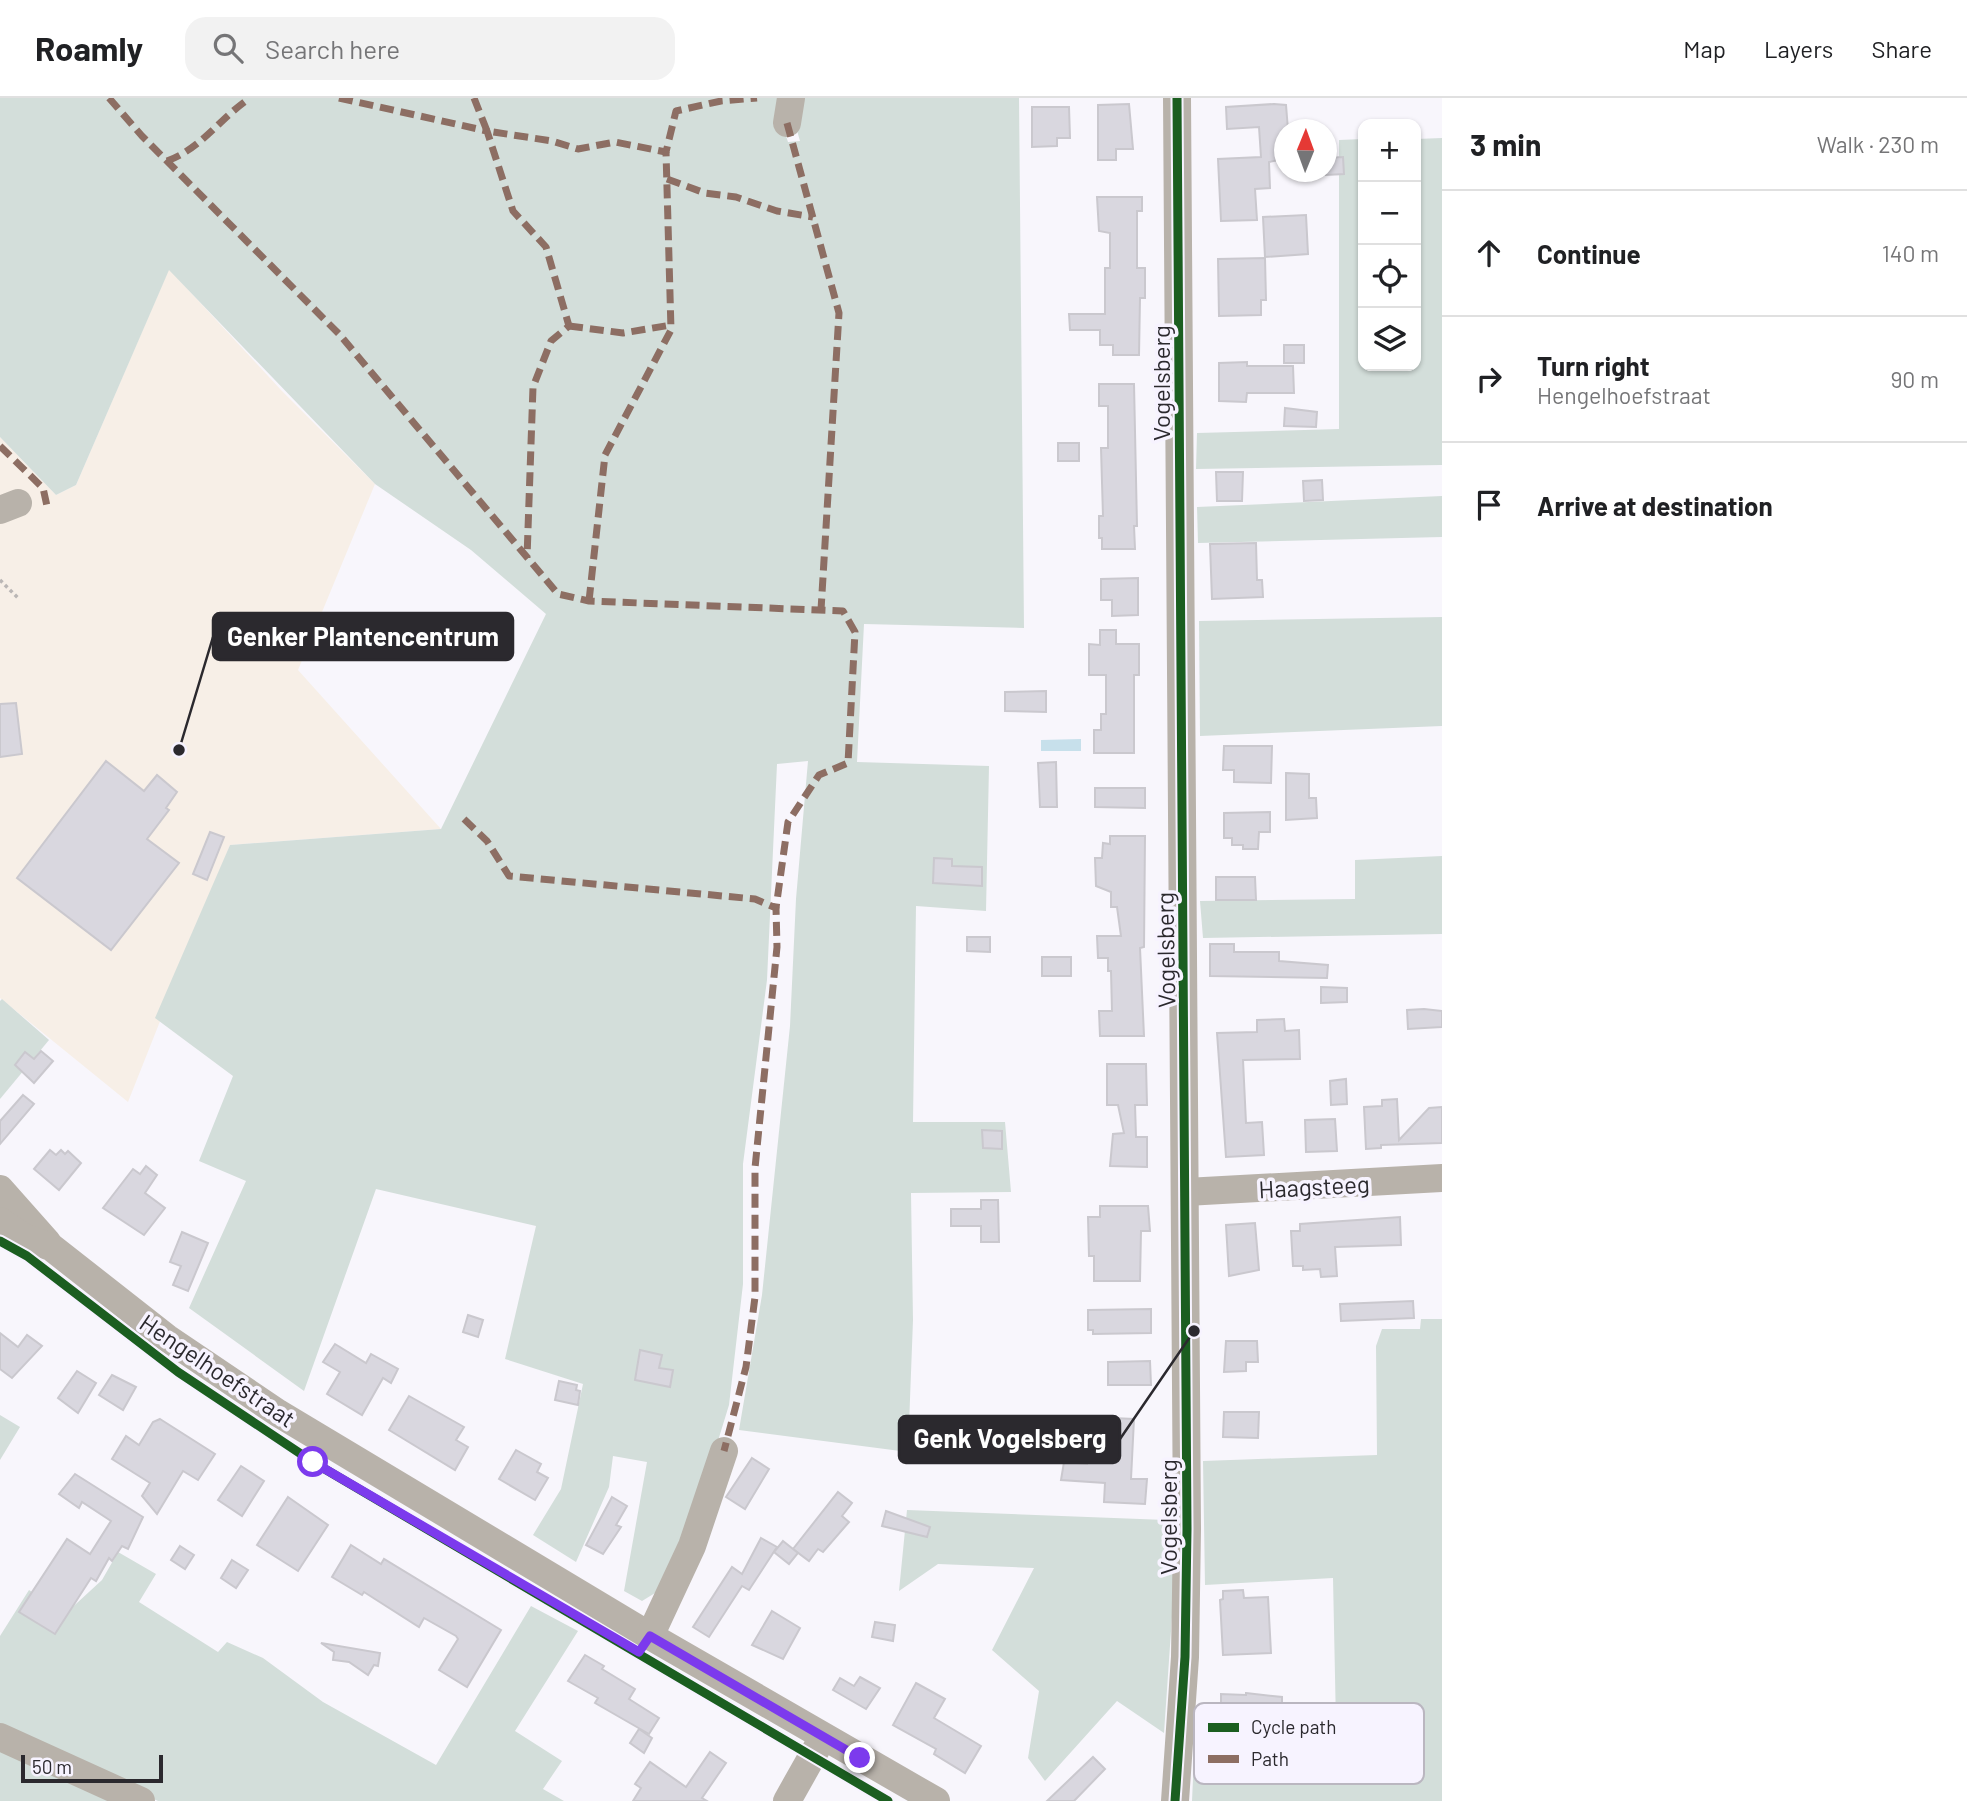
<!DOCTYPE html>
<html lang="en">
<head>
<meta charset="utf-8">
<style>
	:root { --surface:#fff; --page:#f2f2f2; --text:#202124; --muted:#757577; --line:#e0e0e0 }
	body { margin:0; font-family:Barlow,sans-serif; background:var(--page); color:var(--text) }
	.controls { position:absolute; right:21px; top:21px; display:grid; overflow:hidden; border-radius:14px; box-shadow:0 2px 5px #0004 }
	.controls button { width:63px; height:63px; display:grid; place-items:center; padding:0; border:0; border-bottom:2px solid var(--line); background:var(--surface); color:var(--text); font:35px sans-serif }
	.compass { position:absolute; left:1274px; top:21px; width:63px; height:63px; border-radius:50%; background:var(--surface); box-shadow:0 2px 5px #0004; rotate:1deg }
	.scale { position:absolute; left:21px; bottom:18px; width:142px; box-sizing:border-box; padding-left:7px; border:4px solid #2b292e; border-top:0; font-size:19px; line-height:24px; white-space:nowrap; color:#2b292e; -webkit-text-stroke:5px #f7f3ff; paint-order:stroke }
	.stop { position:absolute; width:21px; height:21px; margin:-16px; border:5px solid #7c3aed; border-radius:50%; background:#fff }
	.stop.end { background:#7c3aed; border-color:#fff; box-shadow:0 2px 7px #0008 }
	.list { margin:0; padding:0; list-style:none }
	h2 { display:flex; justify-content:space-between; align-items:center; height:91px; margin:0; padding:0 28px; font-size:30px }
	h2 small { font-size:23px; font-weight:400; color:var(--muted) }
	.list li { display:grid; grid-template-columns:46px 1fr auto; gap:21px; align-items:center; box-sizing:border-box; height:126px; padding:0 28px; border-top:2px solid var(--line) }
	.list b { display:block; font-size:26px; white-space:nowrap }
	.list p { margin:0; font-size:23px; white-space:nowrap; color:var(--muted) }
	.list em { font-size:23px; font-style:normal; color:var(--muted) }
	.icon { flex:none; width:38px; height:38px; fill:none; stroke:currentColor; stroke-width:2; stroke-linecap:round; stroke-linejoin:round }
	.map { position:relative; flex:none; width:1442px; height:1703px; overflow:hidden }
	header { display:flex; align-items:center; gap:42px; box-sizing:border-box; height:98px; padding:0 35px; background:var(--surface); border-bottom:2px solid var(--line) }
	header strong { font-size:33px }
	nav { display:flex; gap:38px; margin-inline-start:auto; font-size:24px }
	.search { width:490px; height:63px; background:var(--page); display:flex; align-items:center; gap:18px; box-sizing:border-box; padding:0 24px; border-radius:21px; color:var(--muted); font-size:26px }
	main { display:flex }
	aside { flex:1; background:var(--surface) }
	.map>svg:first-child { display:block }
	.commercial { fill:#f7efe7 }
	.green { fill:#d3deda }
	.water { fill:#c7e0eb }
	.building { fill:#d9d7df; stroke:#cac8ce; stroke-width:2 }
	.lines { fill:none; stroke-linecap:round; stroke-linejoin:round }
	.path { stroke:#bab6b5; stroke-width:3.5; stroke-dasharray:3.5 3.5; stroke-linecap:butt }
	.minor { stroke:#b8b2aa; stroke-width:28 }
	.quiet { stroke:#8d6e63; stroke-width:7; stroke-dasharray:14 7; stroke-linecap:butt }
	.cycleway-casing { stroke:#f7f3ff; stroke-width:13 }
	.cycleway { stroke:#1b5e20; stroke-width:9 }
	.route { stroke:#7c3aed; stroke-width:9 }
	.labels { text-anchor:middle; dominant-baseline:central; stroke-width:7; stroke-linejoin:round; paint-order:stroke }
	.street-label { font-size:24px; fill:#2b292e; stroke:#f7f3ff }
	.key { fill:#f7f3ff; stroke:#bab6c0; stroke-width:2 }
	.key-label { font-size:19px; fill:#2b292e }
	.leader { fill:none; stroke:#2b292e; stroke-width:2.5 }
	.callout-dot { fill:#2b292e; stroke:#f7f3ff; stroke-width:2.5 }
	.callout { fill:#2b292e; stroke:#2b292e; stroke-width:2.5 }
	.callout-label { font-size:26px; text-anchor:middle; font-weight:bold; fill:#fff }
</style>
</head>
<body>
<header>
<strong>Roamly</strong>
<div class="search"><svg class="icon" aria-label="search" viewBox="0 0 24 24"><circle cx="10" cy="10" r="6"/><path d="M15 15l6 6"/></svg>Search here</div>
<nav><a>Map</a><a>Layers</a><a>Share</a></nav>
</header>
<main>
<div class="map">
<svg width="1442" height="1703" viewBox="0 0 1442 1703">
	<rect width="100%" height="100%" fill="#f8f6fc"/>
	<!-- commercial -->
	<path class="commercial" d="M169 171 281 292 375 386 298 572 441 731 230 747 128 1004 0 900V339L56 397 76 387Z"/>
	<!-- green -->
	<g class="green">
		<path d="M0 0H781L779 16 788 44 800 43 796 29 804 0H1019L1024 530 864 526 857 664 989 668 986 813 916 808 913 1024H1005L1011 1094 911 1095 913 1222 908 1354 739 1332 762 1197 790 928 796 801 808 663 777 666 767 882 743 1066V1186L729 1307 709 1372 660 1492 642 1503 624 1493 647 1364 613 1358 609 1389 576 1464 533 1437 561 1391 583 1286 505 1261 536 1128 376 1091 304 1293 189 1210 246 1083 199 1063 233 978 155 920 230 747 441 731 546 516 471 452 375 386 169 172 76 387 56 397 0 339Z"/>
		<path d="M1442 40V367L1196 371 1197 335 1339 331V42L1363 41V268H1416V41Z"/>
		<path d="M1442 398V439L1198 445 1197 409Z"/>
		<path d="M1442 519V628L1200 638 1199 523Z"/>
		<path d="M1442 758V836L1203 840 1200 803 1355 801V762Z"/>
		<path d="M2 901 49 942 0 1001V903Z"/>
		<path d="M1421 1221H1442V1703H1192L1195 1636 1336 1627 1333 1480 1205 1487 1203 1363 1377 1357 1376 1248 1382 1231H1420Z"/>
		<path d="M0 1317 20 1329 0 1362Z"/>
		<path d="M907 1412 1166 1422 1167 1474 1175 1475 1164 1635 1117 1603 1045 1683 1028 1660 1039 1593 992 1552 1034 1470 938 1466 899 1493Z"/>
		<path d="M118 1454 156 1476 139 1504 218 1554 227 1544 263 1560 323 1604 436 1667 531 1508 578 1533 515 1633 562 1663 543 1691 564 1703H158L0 1634V1538L29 1492 65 1516 102 1482Z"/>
		<path d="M0 1652 111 1703H0Z"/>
	</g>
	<!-- water -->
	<path class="water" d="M1081 641V653H1041V642Z"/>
	<!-- building -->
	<g class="building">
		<path d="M1129 6 1133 51H1116V62H1098V7Z"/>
		<path d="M1274 6 1286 7 1288 32H1284V61L1269 64 1270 90 1255 91 1257 122 1221 123 1218 61 1261 59 1259 29 1227 31 1226 9Z"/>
		<path d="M1032 9H1069L1070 40H1057V48L1032 49Z"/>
		<path d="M1343 59 1344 76 1326 77V60Z"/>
		<path d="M1097 99H1142V113H1137V170H1145V200H1140L1139 257H1113V247H1100V232H1070L1069 216H1105V170H1110V135L1099 133Z"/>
		<path d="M1306 117 1308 156 1265 159 1263 119Z"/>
		<path d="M1265 160 1266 202H1261V217L1219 218 1218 161Z"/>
		<rect x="1284" y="247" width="20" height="18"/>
		<path d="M1247 264V268H1293L1294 295H1247L1246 304 1219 303V265Z"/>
		<path d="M1099 286H1134L1137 428H1134L1135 451H1102V440H1099V418H1103L1101 350H1108V308H1099Z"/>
		<path d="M1285 310 1317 314 1316 329 1284 328Z"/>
		<rect x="1058" y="345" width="21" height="18"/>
		<path d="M1216 374H1243L1242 403H1217Z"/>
		<path d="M1322 382 1323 402 1304 403 1303 383Z"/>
		<path d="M1256 445 1257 482H1262L1263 499 1212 501 1210 446Z"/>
		<path d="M1138 480V517L1112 518V502H1101V481Z"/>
		<path d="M1100 532H1116V546H1139V577H1134V655H1094V632H1101V616H1106V577H1089V546L1100 547Z"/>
		<path d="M1046 593V614L1005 613V594Z"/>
		<path d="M16 605 22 656 0 659V606Z"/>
		<path d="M1224 648H1272L1271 685 1234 684V672H1223Z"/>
		<path d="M106 663 144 693 157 677 177 694 166 710 169 712 147 741 179 765 111 852 17 780Z"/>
		<path d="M1056 664 1057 709H1040L1038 665Z"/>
		<path d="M1286 675 1309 676V700H1316L1317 720 1286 722Z"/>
		<path d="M1095 690H1145V710L1095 709Z"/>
		<path d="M1270 714V734H1259L1258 751H1243V747H1232V740H1224V715Z"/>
		<path d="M210 734 224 739 207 782 193 776Z"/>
		<path d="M1110 738H1145L1144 849 1140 850 1144 938H1100L1099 913H1112L1111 873H1108V860H1098L1097 838H1121L1117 809H1111V794L1096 788 1095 760H1102L1103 745 1110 746Z"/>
		<path d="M934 760 952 761V768L982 769V788L933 785Z"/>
		<path d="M1216 779H1255L1256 802H1216Z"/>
		<path d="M967 839H990V854L967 853Z"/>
		<path d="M1210 846H1234V854H1279V863L1328 867 1327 880 1210 878Z"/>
		<rect x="1042" y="859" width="29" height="19"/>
		<path d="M1321 889 1347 890V904L1321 905Z"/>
		<path d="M1424 911 1442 913V929L1408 931 1407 912Z"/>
		<path d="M1284 921 1285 933 1299 932 1300 961 1243 962 1246 1025 1262 1024 1264 1057 1226 1059 1217 935 1257 934V922Z"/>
		<path d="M41 953 53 963 34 985 15 967 25 954 34 961Z"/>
		<path d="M1107 966H1146L1147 1007H1135L1136 1039H1147V1069L1110 1068 1113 1036 1124 1035 1118 1007H1107Z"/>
		<path d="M1346 981 1347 1006 1331 1007 1330 983Z"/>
		<path d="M23 997 34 1006 0 1046V1023Z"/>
		<path d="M1397 1001 1399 1042 1429 1010 1442 1009V1045L1381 1047V1050L1366 1051 1364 1009 1382 1008V1002Z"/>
		<path d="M1335 1021 1337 1053 1306 1054 1305 1022Z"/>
		<path d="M982 1032 1002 1033V1051L983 1050Z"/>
		<path d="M50 1052 56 1057 61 1052 65 1056 68 1053 81 1065 59 1092 34 1071Z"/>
		<path d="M146 1068 157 1077 145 1095 165 1110 144 1137 103 1110 133 1071 140 1076Z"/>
		<path d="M981 1102H998L999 1144H981V1128H951V1111H981Z"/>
		<path d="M1100 1108H1148L1150 1133H1141L1140 1183H1094V1158H1089L1088 1119H1100Z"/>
		<path d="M1400 1119 1401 1147 1335 1149 1337 1178 1321 1179 1320 1171 1303 1172V1168H1293L1291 1133H1300V1126Z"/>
		<path d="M1255 1125 1259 1172 1229 1178 1226 1127Z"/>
		<path d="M182 1134 208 1145 188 1193 173 1187 181 1168 170 1164Z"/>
		<path d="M1413 1203 1414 1220 1341 1223 1340 1206Z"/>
		<path d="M1151 1211V1235L1093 1236V1232H1088V1212Z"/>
		<path d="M468 1217 483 1222 478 1239 463 1234Z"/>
		<path d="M0 1235 18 1249 27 1237 42 1248 12 1280 0 1271Z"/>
		<path d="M1226 1243H1257L1258 1264H1246V1273L1224 1274Z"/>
		<path d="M335 1246 366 1265 371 1256 398 1271 391 1285 383 1280 362 1317 327 1296 340 1274 323 1264Z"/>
		<path d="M640 1252 662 1257 659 1270 673 1272 670 1289 635 1282Z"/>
		<path d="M1150 1263 1151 1287H1108V1264Z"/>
		<path d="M77 1273 96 1285 78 1315 58 1300Z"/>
		<path d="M112 1277 136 1289 123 1312 99 1297Z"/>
		<path d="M559 1283 577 1287 576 1292 580 1293 578 1307 555 1302Z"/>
		<path d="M409 1298 464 1329 456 1342 468 1349 455 1372 389 1332Z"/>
		<path d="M1224 1314H1259L1258 1340 1223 1339Z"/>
		<path d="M1089 1319 1134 1321 1131 1381H1147L1145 1406 1104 1404 1105 1385 1061 1382 1064 1364 1087 1366Z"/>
		<path d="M160 1321 215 1356 198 1382 183 1373 157 1416 142 1398 150 1385 112 1361 126 1338 139 1347 153 1324Z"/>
		<path d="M516 1352 541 1366 537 1374 548 1380 535 1402 499 1381Z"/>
		<path d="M752 1360 769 1371 745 1411 726 1399Z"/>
		<path d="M241 1368 264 1383 242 1418 218 1402Z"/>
		<path d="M75 1376 143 1419 128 1451 122 1448 112 1463 109 1460 96 1483 91 1480 55 1536 19 1514 67 1441 90 1456 111 1423 82 1404 79 1410 59 1396Z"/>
		<path d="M838 1394 852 1405 842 1418 849 1424 823 1454 818 1451 809 1463 793 1451Z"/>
		<path d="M288 1399 328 1427 298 1473 257 1447Z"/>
		<path d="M612 1399 627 1408 616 1427 621 1429 603 1456 586 1447Z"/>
		<path d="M886 1413 930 1429 927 1439 882 1428Z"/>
		<path d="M761 1440 777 1449 749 1492 742 1488 709 1539 693 1529 732 1469 742 1476Z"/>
		<path d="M783 1443 798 1455 789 1466 774 1454Z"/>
		<path d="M351 1447 381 1466 384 1461 501 1532 467 1589 439 1572 458 1541 456 1538 424 1520 419 1529 364 1494 362 1497 332 1479Z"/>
		<path d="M180 1448 194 1457 185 1471 171 1462Z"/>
		<path d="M232 1462 248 1472 236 1490 221 1480Z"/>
		<path d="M1243 1492 1244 1500 1268 1499 1271 1555 1223 1557 1220 1502 1223 1501V1493Z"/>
		<path d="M772 1513 800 1530 783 1561 752 1547Z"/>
		<path d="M875 1524 895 1527 893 1543 872 1539Z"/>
		<path d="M321 1545 380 1555 378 1568 374 1567 368 1577 349 1564 333 1562 334 1554Z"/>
		<path d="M585 1557 604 1568 602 1571 635 1591 629 1601 659 1620 649 1636 595 1605 598 1600 568 1583Z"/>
		<path d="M860 1579 880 1590 866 1611 833 1592 840 1580 854 1588Z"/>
		<path d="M916 1585 945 1601 934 1620 981 1648 965 1675 934 1656 936 1651 893 1627Z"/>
		<path d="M1246 1595 1282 1599V1615L1264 1619 1221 1616V1596L1246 1597Z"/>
		<path d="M639 1631 652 1640 644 1655 630 1645Z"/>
		<path d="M710 1654 726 1665 702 1700 707 1703H633L641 1690 635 1686 650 1664 686 1689Z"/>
		<path d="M1385 1656 1399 1658 1397 1686 1382 1685Z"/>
		<path d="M1093 1659 1105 1671 1074 1703H1047Z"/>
	</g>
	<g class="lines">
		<!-- path -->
		<path class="path" d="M0 482 18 500"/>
		<!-- minor -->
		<g class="minor">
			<path d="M787 25 791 0"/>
			<path d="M0 412 18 405"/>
			<path d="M0 1091 47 1144"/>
			<path d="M1186 1094 1442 1080"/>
			<path d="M0 1123 25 1140 51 1149 167 1240 278 1315 650 1538 936 1703"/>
			<path d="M650 1538 692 1448 724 1353"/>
			<path d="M0 1639 141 1703"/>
			<path d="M787 1703 823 1639"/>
			<path d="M1175 1703 1185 1559 1187 1431 1177 0"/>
		</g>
		<!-- quiet -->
		<g class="quiet">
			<path d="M109 0 142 38 339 236 558 496 589 503 843 513 855 534 848 665 819 677 788 724 776 810"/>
			<path d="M339 0 487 33 513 113 546 149 569 228 551 243 533 289 527 460"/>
			<path d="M474 0 487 33 552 43 578 51 615 44 666 54 676 13 721 3 757 0"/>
			<path d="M787 25 839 215 821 512"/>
			<path d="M167 63C202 50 219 21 250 0"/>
			<path d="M667 81 705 95 736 99 777 113 813 119"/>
			<path d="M569 228 623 235 671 227"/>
			<path d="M0 348 43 390 47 408"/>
			<path d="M589 503 605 357 671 232 666 54"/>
			<path d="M464 721 487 743 509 778 755 801 776 810 777 849 755 1070V1199L746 1269 724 1353"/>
		</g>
		<defs>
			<g id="cycleway">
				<path d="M0 1143 27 1158 178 1274 313 1364 888 1703"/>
				<path d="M1175 1703 1185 1559 1187 1431 1177 0"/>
			</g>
		</defs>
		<!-- cycleway casing -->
		<use href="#cycleway" class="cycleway-casing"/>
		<!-- cycleway -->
		<use href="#cycleway" class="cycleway"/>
	</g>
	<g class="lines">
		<!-- route -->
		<path class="route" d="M313 1364 639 1554 650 1538 860 1660"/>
	</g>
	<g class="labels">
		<!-- street labels -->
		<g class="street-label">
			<text transform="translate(1160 285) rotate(-90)">Vogelsberg</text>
			<text transform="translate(1165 852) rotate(-91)">Vogelsberg</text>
			<text transform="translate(1314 1088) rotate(-3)">Haagsteeg</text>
			<text transform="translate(218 1272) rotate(34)">Hengelhoefstraat</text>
			<text transform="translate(1167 1419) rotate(-90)">Vogelsberg</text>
		</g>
	</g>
	<!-- legend -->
	<rect x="1194" y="1605" width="230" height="81" rx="10" class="key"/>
	<rect x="1208" y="1625" width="31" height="9" fill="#1b5e20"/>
	<rect x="1208" y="1657" width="31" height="8" fill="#8d6e63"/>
	<g class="key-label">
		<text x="1251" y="1636">Cycle path</text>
		<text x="1251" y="1668">Path</text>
	</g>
	<!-- callouts -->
	<path class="leader" d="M179 652L213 539M1194 1233L1120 1341"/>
	<g class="callout-dot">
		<circle cx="179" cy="652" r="7"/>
		<circle cx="1194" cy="1233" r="7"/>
	</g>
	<g class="callout">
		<rect x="213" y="515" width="300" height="47" rx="7"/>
		<rect x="899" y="1318" width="221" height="47" rx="7"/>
	</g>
	<g class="callout-label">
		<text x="363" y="548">Genker Plantencentrum</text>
		<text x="1010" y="1350">Genk Vogelsberg</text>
	</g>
</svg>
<div class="controls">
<button>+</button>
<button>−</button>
<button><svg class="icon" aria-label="locate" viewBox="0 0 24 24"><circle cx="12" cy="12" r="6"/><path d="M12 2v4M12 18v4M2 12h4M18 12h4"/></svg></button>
<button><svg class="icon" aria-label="layers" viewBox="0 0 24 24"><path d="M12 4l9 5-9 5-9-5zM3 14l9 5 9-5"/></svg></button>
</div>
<svg class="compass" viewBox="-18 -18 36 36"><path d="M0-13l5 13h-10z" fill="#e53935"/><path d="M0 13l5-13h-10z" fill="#757577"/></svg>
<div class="scale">50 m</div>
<div class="stop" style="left:313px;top:1364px"></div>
<div class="stop end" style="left:860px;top:1660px"></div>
</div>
<aside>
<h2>3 min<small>Walk · 230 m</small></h2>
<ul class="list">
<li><svg class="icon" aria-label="ahead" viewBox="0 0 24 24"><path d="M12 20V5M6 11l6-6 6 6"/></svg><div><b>Continue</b></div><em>140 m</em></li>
<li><svg class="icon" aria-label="right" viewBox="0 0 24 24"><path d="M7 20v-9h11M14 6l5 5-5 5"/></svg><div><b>Turn right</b><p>Hengelhoefstraat</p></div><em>90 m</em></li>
<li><svg class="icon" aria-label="arrive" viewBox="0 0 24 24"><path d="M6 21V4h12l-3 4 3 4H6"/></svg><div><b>Arrive at destination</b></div></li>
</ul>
</aside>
</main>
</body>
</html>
